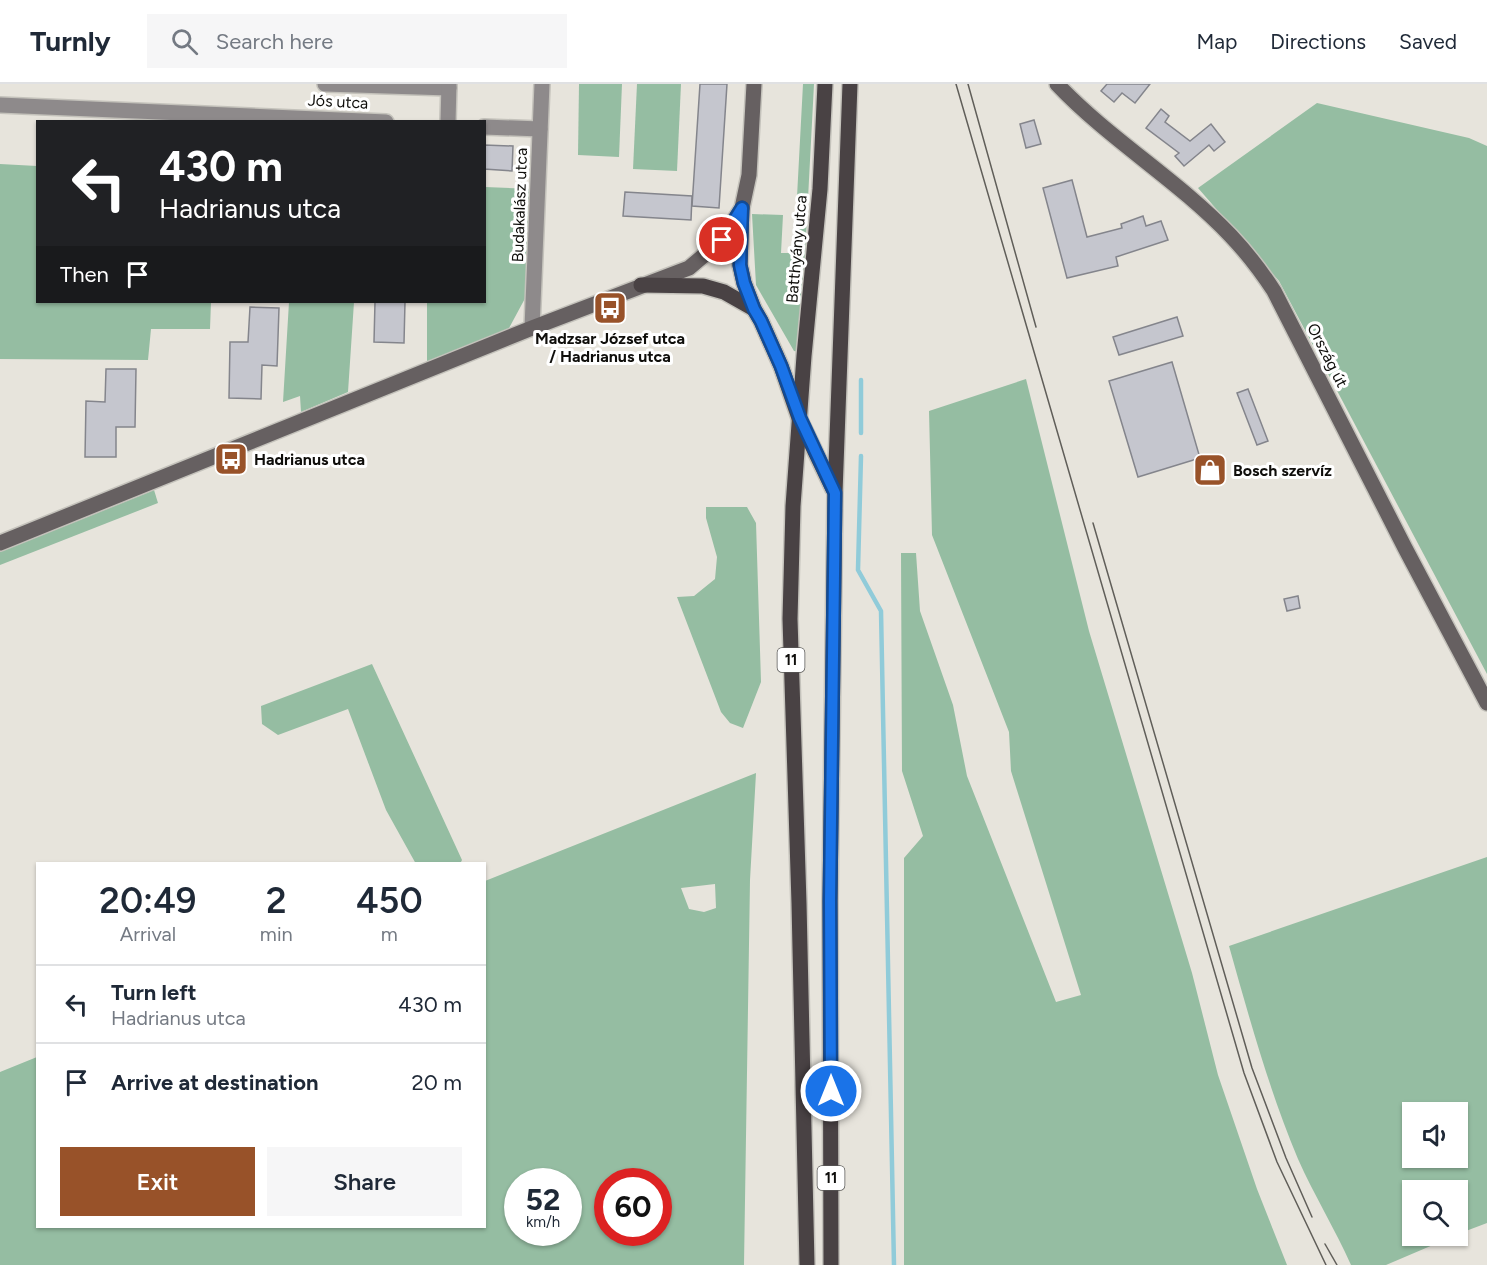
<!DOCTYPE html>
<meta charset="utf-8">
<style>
body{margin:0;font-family:Figtree,sans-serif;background:#f6f6f7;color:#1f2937;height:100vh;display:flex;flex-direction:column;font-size:22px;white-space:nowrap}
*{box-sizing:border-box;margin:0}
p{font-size:20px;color:#747a83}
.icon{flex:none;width:33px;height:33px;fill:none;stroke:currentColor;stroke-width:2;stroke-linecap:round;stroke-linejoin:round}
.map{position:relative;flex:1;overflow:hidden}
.details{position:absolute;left:36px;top:778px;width:450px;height:366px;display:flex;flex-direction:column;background:#fff;border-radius:0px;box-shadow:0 2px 4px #0004}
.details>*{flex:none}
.banner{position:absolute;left:36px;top:36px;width:450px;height:183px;border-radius:0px;box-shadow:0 2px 4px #0004;background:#202124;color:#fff;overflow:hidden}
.fabs{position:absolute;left:1402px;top:1018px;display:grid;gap:12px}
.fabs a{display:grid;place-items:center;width:66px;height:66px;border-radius:0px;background:#fff;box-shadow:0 2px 4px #0004;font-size:30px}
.speed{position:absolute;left:504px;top:1084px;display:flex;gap:12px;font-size:30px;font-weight:700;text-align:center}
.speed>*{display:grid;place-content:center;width:78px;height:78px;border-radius:50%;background:#fff;box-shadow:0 2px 4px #0004;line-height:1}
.speed small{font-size:15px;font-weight:400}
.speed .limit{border:9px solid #d22;background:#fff;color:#111}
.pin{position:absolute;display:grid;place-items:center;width:51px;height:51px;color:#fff;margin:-26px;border:3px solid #fff;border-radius:50%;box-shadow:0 2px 6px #0007}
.me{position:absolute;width:66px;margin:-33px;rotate:0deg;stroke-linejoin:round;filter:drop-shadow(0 0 4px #0008)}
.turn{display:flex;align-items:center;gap:21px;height:126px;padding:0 24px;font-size:27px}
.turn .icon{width:78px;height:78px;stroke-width:2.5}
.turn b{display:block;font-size:42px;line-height:51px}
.then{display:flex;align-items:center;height:57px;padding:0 24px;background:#0003;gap:12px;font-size:22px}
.eta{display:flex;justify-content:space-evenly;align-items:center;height:102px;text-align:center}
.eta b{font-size:36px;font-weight:600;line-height:42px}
.button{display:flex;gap:12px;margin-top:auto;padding:12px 24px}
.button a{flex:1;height:69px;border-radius:0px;background:#985229;color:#fff;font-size:24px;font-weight:600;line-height:69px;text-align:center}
.button a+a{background:#f6f6f7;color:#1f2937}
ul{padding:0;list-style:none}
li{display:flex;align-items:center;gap:18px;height:78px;padding:0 24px;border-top:2px solid #e0e1e3}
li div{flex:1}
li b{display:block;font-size:22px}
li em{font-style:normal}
header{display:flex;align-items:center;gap:36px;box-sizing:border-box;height:84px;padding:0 30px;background:#fff;border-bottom:2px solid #e0e1e3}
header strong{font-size:28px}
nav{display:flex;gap:33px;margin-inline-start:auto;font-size:21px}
.search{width:420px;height:54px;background:#f6f6f7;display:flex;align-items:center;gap:15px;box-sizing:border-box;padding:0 21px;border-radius:0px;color:#747a83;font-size:22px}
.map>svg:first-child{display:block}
.green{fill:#95bda2;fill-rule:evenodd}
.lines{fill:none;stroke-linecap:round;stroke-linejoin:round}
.stream{stroke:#90cbd9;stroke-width:4.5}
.building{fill:#c5c6ce;stroke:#84858c;stroke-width:1.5}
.street-casing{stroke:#c4c2bb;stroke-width:18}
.secondary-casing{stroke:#c4c2bb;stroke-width:18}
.primary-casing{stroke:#c4c2bb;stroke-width:18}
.street{stroke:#8e8a8b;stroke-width:15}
.secondary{stroke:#666061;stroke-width:15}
.primary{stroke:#494244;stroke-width:15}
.tram{stroke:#605e59;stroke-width:1.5}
.route-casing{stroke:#114b97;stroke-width:15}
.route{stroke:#1a73e8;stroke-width:10}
.labels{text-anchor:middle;stroke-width:6;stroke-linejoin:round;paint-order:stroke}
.shield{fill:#fff;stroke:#575654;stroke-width:1.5}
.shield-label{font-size:15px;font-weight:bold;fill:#0f0e0b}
.street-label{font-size:16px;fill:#0f0e0b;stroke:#fff}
.poi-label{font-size:16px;font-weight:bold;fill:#0f0e0b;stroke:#fff;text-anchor:start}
</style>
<header>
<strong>Turnly</strong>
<div class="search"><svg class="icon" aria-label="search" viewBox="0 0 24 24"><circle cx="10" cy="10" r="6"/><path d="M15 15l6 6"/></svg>Search here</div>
<nav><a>Map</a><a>Directions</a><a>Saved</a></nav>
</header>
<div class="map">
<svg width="1487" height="1181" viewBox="0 0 1487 1181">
<rect width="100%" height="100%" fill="#e7e4dc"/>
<g class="green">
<polygon points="579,0 622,0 619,73 578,71"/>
<polygon points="637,0 681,0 677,87 633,85"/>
<polygon points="803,0 814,0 800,268 794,267 756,201 752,130 783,131 781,169 794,169"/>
<polygon points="1317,19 1469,54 1487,62 1487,590 1279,197 1198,104"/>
<polygon points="0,80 37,82 38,218 211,218 210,245 151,245 148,276 0,275"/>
<polygon points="485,103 532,105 529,207 508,246 427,278 427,218 484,218"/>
<polygon points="289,218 354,218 348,308 301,328 300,312 283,318"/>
<polygon points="1026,295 1089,547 1192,889 1218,991 1257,1105 1287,1181 904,1181 904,774 923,752 902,687 901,469 916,469 920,527 953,621 967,692 1056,918 1081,911 1011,687 1009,648 932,451 929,327"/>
<polygon points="154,406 158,419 0,481 0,468"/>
<polygon points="706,423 747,423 756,439 761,598 743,644 730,639 721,628 677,513 694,512 715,495 717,473 706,434"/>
<polygon points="372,580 462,776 460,780 416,780 386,726 348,625 278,651 262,640 261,622"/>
<path d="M756 689 750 796 744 1181H0V988L37 973 38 1143H484L485 797ZM715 800 716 824 704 828 689 825 681 804ZM518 1098H568V1149H518ZM608 1098H658V1149H608Z"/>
<path d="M1487 773V1139L1458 1150V1107H1413V1152H1454L1386 1181H1351C1335 1145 1314 1111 1298 1075 1269 1006 1249 933 1229 862ZM1413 1029H1458V1074H1413Z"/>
</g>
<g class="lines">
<g class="stream">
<polyline points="861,296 861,349"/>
<polyline points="861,372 858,486 881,527 894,1181"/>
</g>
</g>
<g class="building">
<polygon points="700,0 727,0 719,124 692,122"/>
<polygon points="1107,0 1150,0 1135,19 1122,9 1114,18 1101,7"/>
<polygon points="1161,25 1169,32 1165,38 1190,57 1211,40 1225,58 1214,67 1209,61 1184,82 1175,72 1179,69 1146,44"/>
<polygon points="1034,36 1041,60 1026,64 1020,40"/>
<polygon points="484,61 513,62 512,87 484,85"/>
<polygon points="1072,96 1087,153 1122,144 1121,140 1143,132 1146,142 1161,137 1168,156 1116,173 1118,182 1067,194 1043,104"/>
<polygon points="625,108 692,112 691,136 623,132"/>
<polygon points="375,218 405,218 404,259 374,258"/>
<polygon points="250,223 279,224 277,282 262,281 261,315 229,314 230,258 248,258"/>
<polygon points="1177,233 1183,252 1119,271 1113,253"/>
<polygon points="1172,278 1200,374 1138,393 1109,297"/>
<polygon points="106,285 136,285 135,343 116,343 116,373 85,373 86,317 105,318"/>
<polygon points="1248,305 1268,357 1257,361 1237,309"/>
<polygon points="1298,512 1300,524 1287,527 1284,515"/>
</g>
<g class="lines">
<defs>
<g id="street">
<polyline points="325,0 449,4"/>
<polyline points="0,21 386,38"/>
<polyline points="448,38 449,0"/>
<polyline points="484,43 540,45"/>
<polyline points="532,244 542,0"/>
</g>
<g id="secondary">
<path d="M1057 0C1110 56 1178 96 1231 152 1247 169 1261 187 1274 207L1405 464 1487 619"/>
<polyline points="0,459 532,244 689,184 722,156 742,124 749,91 754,0"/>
</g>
<g id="primary">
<polyline points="742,124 740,181 744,199 754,225 761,237 781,282 799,334 833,405"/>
<polyline points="641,201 703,202 724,208 754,225"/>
<polyline points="807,1181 799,819 790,535 793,422 804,272 820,105 825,0"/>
<polyline points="831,1181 830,817 835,409 850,0"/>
</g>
</defs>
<use href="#street" class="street-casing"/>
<use href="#secondary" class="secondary-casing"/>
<use href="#primary" class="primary-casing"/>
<use href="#street" class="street"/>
<use href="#secondary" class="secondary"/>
<use href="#primary" class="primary"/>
<g class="tram">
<polyline points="956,0 1244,989 1277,1078 1326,1181"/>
<polyline points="968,0 1036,243"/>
<polyline points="1093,439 1252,984 1286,1074 1312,1133"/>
<polyline points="1325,1160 1337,1181"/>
</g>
</g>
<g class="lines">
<defs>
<polyline id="route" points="722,156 742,124 740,181 744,199 754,225 761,237 781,282 800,334 835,409 830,817 831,1007"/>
</defs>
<use href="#route" class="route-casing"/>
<use href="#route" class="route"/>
</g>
<defs>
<symbol id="bus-square" viewBox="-11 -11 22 22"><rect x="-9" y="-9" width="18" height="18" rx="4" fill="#985229" stroke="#fff"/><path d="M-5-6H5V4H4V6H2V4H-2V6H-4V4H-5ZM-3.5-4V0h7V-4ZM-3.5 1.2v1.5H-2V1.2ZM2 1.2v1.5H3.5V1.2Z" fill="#fff"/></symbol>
<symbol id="shop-square" viewBox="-11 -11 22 22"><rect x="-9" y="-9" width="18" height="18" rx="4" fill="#985229" stroke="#fff"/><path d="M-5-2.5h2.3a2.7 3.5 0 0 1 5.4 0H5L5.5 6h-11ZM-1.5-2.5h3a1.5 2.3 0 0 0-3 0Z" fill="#fff"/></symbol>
</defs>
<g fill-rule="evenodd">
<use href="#bus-square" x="591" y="205" width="38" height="38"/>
<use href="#bus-square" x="212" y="356" width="38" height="38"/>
<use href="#shop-square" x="1191" y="367" width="38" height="38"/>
</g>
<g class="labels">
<g class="shield">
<rect x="777.5" y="564" width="27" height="24" rx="4.5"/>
<rect x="817.5" y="1082" width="27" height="24" rx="4.5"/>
</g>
<g class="shield-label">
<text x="791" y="581">11</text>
<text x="831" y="1099">11</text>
</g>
<g class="street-label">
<text transform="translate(338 17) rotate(3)" y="6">Jós utca</text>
<text transform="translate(519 121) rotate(-88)" y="6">Budakalász utca</text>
<text transform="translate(796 165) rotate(-85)" y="6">Batthyány utca</text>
<text transform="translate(1328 271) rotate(63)" y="6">Ország út</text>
</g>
<g class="poi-label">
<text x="610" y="260" text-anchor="middle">Madzsar József utca<tspan x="610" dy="18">/ Hadrianus utca</tspan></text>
<text x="254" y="381">Hadrianus utca</text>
<text x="1233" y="392">Bosch szervíz</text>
</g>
</g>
</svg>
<div class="fabs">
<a><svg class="icon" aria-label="sound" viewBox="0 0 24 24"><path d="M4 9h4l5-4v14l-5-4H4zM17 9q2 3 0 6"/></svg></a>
<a><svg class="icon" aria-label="search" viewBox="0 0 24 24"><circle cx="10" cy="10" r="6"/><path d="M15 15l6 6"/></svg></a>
</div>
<div class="speed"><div>52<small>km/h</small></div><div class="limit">60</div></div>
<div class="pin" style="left:722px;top:156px;background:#d93025"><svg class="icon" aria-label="arrive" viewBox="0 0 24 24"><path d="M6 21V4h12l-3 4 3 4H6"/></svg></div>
<svg class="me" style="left:831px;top:1007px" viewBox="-20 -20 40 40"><circle r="17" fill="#1a73e8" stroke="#fff" stroke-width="3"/><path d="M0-11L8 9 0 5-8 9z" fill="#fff"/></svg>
<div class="banner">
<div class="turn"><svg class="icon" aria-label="left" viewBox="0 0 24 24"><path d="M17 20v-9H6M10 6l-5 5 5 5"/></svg><div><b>430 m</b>Hadrianus utca</div></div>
<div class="then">Then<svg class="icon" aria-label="arrive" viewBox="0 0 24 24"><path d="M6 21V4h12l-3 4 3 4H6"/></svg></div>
</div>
<section class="details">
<div class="eta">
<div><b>20:49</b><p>Arrival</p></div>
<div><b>2</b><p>min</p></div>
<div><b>450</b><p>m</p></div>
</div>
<ul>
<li><svg class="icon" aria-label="left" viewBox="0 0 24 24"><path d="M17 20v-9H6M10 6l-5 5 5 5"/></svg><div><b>Turn left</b><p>Hadrianus utca</p></div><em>430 m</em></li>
<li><svg class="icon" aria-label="arrive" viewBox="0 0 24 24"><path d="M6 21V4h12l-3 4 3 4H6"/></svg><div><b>Arrive at destination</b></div><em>20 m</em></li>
</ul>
<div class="button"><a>Exit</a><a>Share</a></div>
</section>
</div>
